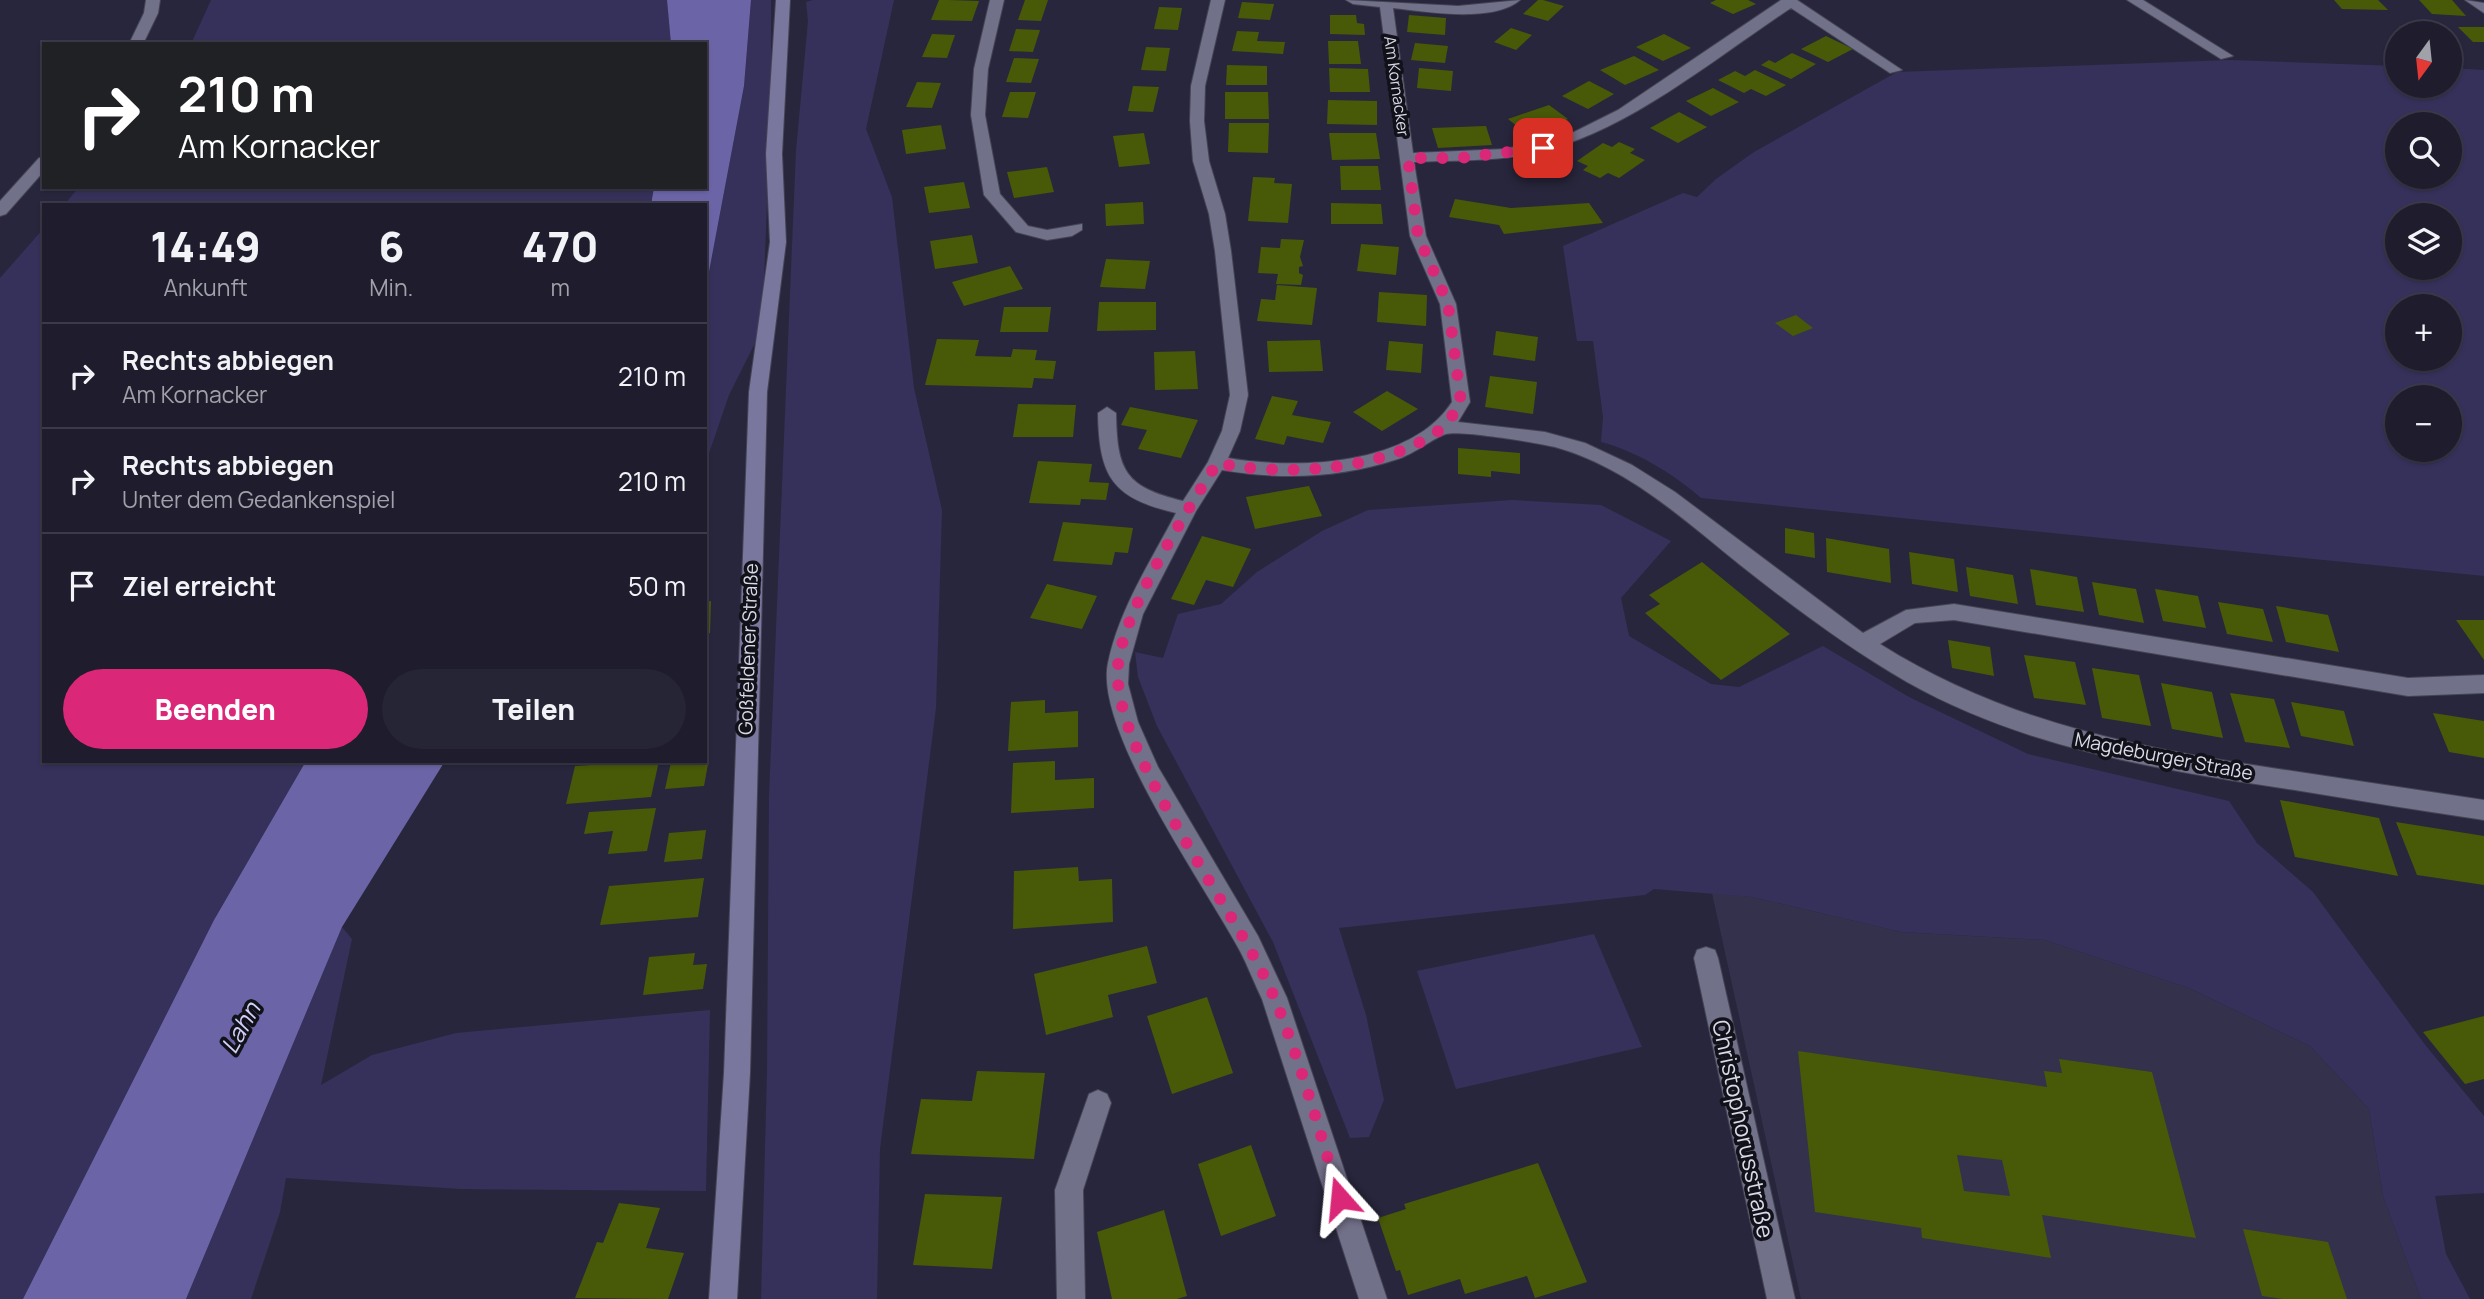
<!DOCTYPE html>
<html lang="de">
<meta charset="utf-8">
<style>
body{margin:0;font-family:Manrope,sans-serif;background:#262535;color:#f1f3f6;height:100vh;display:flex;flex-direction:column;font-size:26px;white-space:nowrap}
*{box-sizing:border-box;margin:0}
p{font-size:23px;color:#a1a1aa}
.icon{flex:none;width:38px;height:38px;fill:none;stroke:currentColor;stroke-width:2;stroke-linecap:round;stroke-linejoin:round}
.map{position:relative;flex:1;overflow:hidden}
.side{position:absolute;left:42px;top:203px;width:665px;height:560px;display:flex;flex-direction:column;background:#1e1c2d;border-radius:0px;box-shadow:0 2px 5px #0004,0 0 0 2px #3c3a49}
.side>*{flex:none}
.hud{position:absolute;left:42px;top:42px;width:665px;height:147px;border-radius:0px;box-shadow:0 2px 5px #0004,0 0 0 2px #3c3a49;background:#202124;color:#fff;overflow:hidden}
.needle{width:46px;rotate:195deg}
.buttons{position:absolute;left:2385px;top:21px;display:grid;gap:14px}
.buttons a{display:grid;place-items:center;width:77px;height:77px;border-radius:50%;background:#1e1c2d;box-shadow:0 2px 5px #0004,0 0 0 2px #3c3a49;font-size:35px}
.pin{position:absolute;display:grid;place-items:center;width:60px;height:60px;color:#fff;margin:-30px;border-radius:14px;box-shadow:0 4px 10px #0006}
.me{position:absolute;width:77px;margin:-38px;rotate:342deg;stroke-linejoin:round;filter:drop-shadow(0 0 5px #0008)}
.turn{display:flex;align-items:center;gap:24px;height:147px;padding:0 21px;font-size:32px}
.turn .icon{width:91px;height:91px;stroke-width:2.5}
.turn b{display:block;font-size:49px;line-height:60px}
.eta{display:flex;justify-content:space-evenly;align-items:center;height:119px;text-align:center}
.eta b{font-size:42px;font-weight:800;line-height:49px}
.cta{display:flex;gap:14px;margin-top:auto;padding:14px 21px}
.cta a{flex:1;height:80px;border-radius:42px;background:#db2777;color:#fff;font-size:28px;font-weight:800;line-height:80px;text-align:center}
.cta a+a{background:#262535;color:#f1f3f6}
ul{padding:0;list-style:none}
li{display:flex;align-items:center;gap:21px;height:105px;padding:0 21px;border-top:2px solid #3c3a49}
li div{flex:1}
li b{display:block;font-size:26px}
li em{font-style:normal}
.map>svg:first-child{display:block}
.built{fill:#33314c}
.green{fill:#35315a;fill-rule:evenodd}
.water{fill:#6b65a7}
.building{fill:#485908;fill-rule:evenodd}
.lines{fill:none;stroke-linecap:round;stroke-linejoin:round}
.minor-casing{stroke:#454455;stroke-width:2}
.secondary-casing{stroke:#454455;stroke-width:2}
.minor{fill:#72718a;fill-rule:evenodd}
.secondary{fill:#79779d;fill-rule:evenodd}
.route{stroke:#db2777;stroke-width:12;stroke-dasharray:0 21.6}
.labels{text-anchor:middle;stroke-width:7;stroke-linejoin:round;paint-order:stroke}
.far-street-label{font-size:16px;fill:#d9d9e7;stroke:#11111a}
.street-label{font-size:19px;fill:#d9d9e7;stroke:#11111a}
.near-street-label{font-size:23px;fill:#d9d9e7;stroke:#11111a}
.near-water-label{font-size:24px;font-style:italic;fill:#d1d0f6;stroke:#11111a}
</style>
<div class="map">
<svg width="2484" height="1299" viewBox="0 0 2484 1299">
<rect width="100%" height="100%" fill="#28263c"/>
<polygon class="built" points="1712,893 1752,897 1901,932 2045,940 2189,988 2310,1046 2369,1109 2383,1196 2421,1299 1801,1299"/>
<g class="green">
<polygon points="211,0 667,0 671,44 191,44"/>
<polygon points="751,0 771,0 771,100 763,306 757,339 729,395 705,465 705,293 744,86"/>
<polygon points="813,0 894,0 866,129 892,197 914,388 942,510 936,708 880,1149 877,1299 761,1299 767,1072 769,796 796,150 808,21 806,2"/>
<path d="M2230 60 2397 66 2398 86H2450V68L2484 70V576L1701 498C1674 474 1636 451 1601 442L1603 417 1593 341H1577L1563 246 1683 193 1697 197 1716 179 1754 152 1897 72ZM2398 124H2450V177H2398ZM2398 215H2450V268H2398ZM2398 306H2450V359H2398ZM2398 397H2450V450H2398Z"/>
<polygon points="79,187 654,187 651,205 64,205"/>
<polygon points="44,228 44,761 306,761 214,920 23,1299 0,1299 0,278"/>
<polygon points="1512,500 1601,505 1671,541 1621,598 1629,636 1711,684 1739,687 1823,646 1909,697 2028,754 2229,801 2257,843 2313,892 2426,1046 2484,1116 2484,1193 2435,1196 2446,1254 2470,1299 2421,1299 2383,1196 2369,1109 2310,1046 2189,988 2045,940 1901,932 1752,897 1654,889 1645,895 1339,928 1366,1015 1384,1100 1369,1137 1350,1138 1273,942 1157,726 1138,677 1135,652 1163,658 1178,614 1221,604 1257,572 1322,531 1368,510"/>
<polygon points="342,927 352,939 321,1085 372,1055 456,1033 710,1010 706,1191 461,1189 286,1178 280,1212 251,1299 186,1299"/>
<polygon points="1594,934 1642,1047 1456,1089 1417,971"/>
</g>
<g class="water">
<polygon points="667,0 751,0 744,86 705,293 705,205 651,205 654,187 705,187 705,44 671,44"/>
<polygon points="306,761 445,761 342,927 186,1299 23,1299 214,920"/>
</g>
<g class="building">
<polygon points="939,0 949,0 979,1 972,21 931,20"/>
<polygon points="1025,0 1048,0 1041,21 1018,20"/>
<polygon points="1538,0 1543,0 1564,6 1548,21 1523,14"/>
<polygon points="1716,0 1748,0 1756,4 1733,14 1710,3"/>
<polygon points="2334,0 2378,0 2388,10 2342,9"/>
<polygon points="2419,0 2452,0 2466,16 2432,14"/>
<polygon points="1242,2 1274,4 1270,20 1238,18"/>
<polygon points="1159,7 1182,8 1178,30 1154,29"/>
<polygon points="1330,15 1356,15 1357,23 1364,24 1365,35 1330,34"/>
<polygon points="1409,15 1446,18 1445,35 1407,32"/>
<polygon points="2410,24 2432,25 2449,33 2406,33 2399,26 2412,26"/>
<polygon points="2458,27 2484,27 2484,42 2473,42"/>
<polygon points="1511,28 1532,35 1516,50 1494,42"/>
<polygon points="1016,29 1040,30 1033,52 1009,51"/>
<polygon points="1237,31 1259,32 1257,41 1285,42 1283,54 1232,51"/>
<polygon points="932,34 955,35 947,58 922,57"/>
<polygon points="1664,34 1691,48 1663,61 1636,47"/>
<polygon points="1826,36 1853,49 1828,62 1801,49"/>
<polygon points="1328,41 1358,41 1361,64 1329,64"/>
<polygon points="1415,43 1448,46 1445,63 1411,60"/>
<polygon points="1146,47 1170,48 1166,71 1141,70"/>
<polygon points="1792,53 1816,64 1791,79 1761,65 1769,60 1775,63"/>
<polygon points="1634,56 1659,70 1625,85 1600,70"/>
<polygon points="1014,58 1039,59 1031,83 1006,82"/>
<polygon points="1227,65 1267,66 1267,85 1226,85"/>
<polygon points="1329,68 1368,69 1370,92 1330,92"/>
<polygon points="1419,68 1453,71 1451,91 1417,88"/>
<polygon points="1755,70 1786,85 1766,96 1751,89 1744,93 1718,80 1735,71 1745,76"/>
<polygon points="1589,81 1614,94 1588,109 1562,96"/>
<polygon points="917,82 941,83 932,108 906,107"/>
<polygon points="1133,86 1159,87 1153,112 1128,111"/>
<polygon points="1713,88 1739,102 1711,116 1686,101"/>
<polygon points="1010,92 1036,92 1028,118 1002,117"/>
<polygon points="1225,92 1268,92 1269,119 1225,119"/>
<polygon points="1328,100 1377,101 1377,125 1327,124"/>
<polygon points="1549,105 1568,119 1527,134 1508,119"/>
<polygon points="1679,112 1707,127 1678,143 1650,128"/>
<polygon points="1229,123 1269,123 1268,153 1228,152"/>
<polygon points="941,125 946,149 906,154 902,130"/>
<polygon points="1486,126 1492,145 1438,148 1432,128"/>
<polygon points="1144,133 1150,164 1119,167 1113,136"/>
<polygon points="1329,133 1376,133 1380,159 1332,160"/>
<polygon points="1619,142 1635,149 1630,153 1645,160 1619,178 1608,173 1600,178 1583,170 1588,166 1577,161 1603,143 1612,147"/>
<polygon points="1340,166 1378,166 1381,190 1341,190"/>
<polygon points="1047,167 1054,192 1014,198 1007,172"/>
<polygon points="1253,177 1275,178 1274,183 1292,184 1288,223 1248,221"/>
<polygon points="964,182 970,208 929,213 924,187"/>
<polygon points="1455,199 1511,208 1589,203 1603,223 1504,234 1499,225 1449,217"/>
<polygon points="1143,202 1144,224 1106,226 1105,204"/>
<polygon points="1331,203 1381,204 1383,224 1331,224"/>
<polygon points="972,235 978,263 935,269 930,241"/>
<polygon points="1281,239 1304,240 1300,257 1303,266 1299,267 1299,273 1303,275 1301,285 1276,284 1278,274 1258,273 1261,247 1280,248"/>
<polygon points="1361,244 1399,247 1396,275 1357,271"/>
<polygon points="1106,259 1150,261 1145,289 1100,287"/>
<polygon points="1010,266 1023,289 964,306 952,282"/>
<polygon points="1277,285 1317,288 1312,325 1257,321 1261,299 1275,300"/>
<polygon points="1379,292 1427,295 1426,326 1377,322"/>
<polygon points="1099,302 1156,302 1156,330 1097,331"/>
<polygon points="1004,307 1051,307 1048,332 1000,332"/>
<polygon points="1796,315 1813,328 1793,336 1775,323"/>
<polygon points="1496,331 1538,337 1535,361 1493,355"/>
<polygon points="937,339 979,340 975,356 1011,357 1013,349 1037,350 1035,360 1056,361 1053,379 1034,378 1032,388 925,385"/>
<polygon points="1320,340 1323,371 1269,372 1267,341"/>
<polygon points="1389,341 1423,344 1421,373 1386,370"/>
<polygon points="1195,351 1198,389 1155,390 1154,352"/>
<polygon points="1490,376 1537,382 1533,414 1485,407"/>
<polygon points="1387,391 1418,409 1382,431 1353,412"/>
<polygon points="1272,396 1298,401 1292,415 1331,422 1323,443 1287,436 1284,445 1255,439"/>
<polygon points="1018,404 1076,405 1073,437 1013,437"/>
<polygon points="1130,407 1198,420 1181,458 1138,449 1147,430 1121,425"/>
<polygon points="1458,448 1520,453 1520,474 1491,471 1491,477 1458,474"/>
<polygon points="1038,461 1092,464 1089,482 1109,483 1106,500 1081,499 1080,505 1029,503"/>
<polygon points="1309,486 1322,516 1255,529 1246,497"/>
<polygon points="1063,522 1133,528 1128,553 1115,552 1112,565 1053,561"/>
<polygon points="1785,528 1814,533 1815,558 1785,553"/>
<polygon points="1202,536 1251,549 1233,587 1206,580 1194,605 1171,599"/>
<polygon points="1826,538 1889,549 1891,583 1827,572"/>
<polygon points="1909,552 1954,559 1958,592 1912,584"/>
<polygon points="1702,562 1790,634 1721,680 1645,613 1660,604 1649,595"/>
<polygon points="1966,567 2013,575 2018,604 1970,596"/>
<polygon points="2030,569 2077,577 2084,612 2036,605"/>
<polygon points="2092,582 2136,589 2144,623 2099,615"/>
<polygon points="1047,584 1097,596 1082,629 1030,618"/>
<polygon points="2155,589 2198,596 2206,628 2163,621"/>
<polygon points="711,601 710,633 705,634 705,602"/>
<polygon points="2218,602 2263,609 2273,642 2227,634"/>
<polygon points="2276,606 2328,615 2339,652 2286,642"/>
<polygon points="2456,620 2484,620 2484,660"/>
<polygon points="1948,640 1990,647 1994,676 1952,668"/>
<polygon points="2024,655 2075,662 2086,705 2034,698"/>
<polygon points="2092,668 2139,675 2151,726 2102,718"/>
<polygon points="2161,683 2212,692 2223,738 2172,729"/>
<polygon points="2230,693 2274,699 2290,748 2245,742"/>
<polygon points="1045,700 1045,713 1078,711 1078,747 1008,751 1011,702"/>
<polygon points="2291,702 2344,711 2354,746 2301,736"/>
<polygon points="2433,713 2484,721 2484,758 2449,752"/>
<polygon points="705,759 709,759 704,786 665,789 671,762"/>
<polygon points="659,761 651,797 566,804 575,766"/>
<polygon points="1055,761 1055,780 1094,778 1094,808 1011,813 1013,763"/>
<polygon points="2280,800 2379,818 2398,876 2295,857"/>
<polygon points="656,808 647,851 608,854 613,831 584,834 589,812"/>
<polygon points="2396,822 2484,836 2484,885 2417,875"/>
<polygon points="706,830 702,859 664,862 669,833"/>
<polygon points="1078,867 1079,881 1112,879 1113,922 1013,929 1014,871"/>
<polygon points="704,878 698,917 600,925 609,886"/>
<polygon points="1147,946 1157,983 1108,995 1113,1017 1046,1035 1034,974"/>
<polygon points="695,953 693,965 707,964 703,989 643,995 649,957"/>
<polygon points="1207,997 1233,1073 1172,1094 1147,1016"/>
<polygon points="2484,1016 2484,1079 2465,1084 2423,1032"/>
<path d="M1798 1051 2047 1087 2044 1071 2062 1073 2059 1059 2152 1072 2196 1238 2042 1215 2051 1258 1922 1238 1921 1228 1815 1212ZM1957 1155 2002 1160 2010 1196 1964 1191Z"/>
<polygon points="977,1071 1045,1073 1034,1159 911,1154 921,1099 972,1101"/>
<polygon points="1251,1145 1276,1216 1221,1236 1198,1164"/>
<polygon points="1538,1163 1587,1282 1535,1298 1527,1276 1465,1294 1460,1279 1408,1295 1400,1270 1396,1271 1378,1218 1406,1209 1404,1204"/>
<polygon points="925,1194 1002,1197 992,1269 913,1265"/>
<polygon points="619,1203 660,1208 646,1248 684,1253 668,1299 575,1298 597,1242 603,1243"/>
<polygon points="1164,1210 1187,1296 1177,1299 1112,1299 1097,1232"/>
<polygon points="2243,1229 2328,1242 2347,1299 2283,1299 2262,1296"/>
</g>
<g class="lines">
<defs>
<g id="minor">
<polygon points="146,0 160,0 158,13 143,44 129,44 144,13"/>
<polygon points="990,0 1004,0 988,69 985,115 1000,194 1028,226 1047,230 1082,224 1082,230 1072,236 1047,240 1016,232 984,195 971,115 974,69"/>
<path d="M1211 0H1225L1205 86 1204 121 1209 161 1225 214 1231 251 1248 395 1240 431 1228 458C1296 470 1411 466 1452 402L1440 304 1410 236 1380 7 1353 4 1346 0 1458 6 1520 0C1494 23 1426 12 1393 8L1413 153 1505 149 1570 134 1618 110 1781 0H1797L1902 70 1890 73 1791 8C1718 56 1632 128 1547 150 1504 162 1459 160 1414 162L1426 236 1456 304 1470 402 1458 422 1545 432 1585 443 1632 465 1675 492 1863 633 1906 610 1954 604 2408 678 2484 675V693L2408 696 1954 620 1915 623 1880 644C2010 726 2149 750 2299 772 2361 781 2422 791 2484 800V820C2423 811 2362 801 2301 791 2167 771 2027 750 1907 682 1848 648 1792 606 1739 564 1682 518 1627 467 1555 447 1538 443 1461 430 1446 434 1435 437 1414 454 1398 459 1341 478 1280 480 1222 470L1196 511 1143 614 1129 664 1128 684 1138 722 1158 767 1258 936 1287 998 1387 1299H1359L1262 999C1254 983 1248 966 1240 951 1206 887 1094 731 1108 663 1119 609 1151 561 1176 513 1113 498 1099 478 1098 413L1107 407 1116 413C1117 471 1125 487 1183 501L1208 462 1222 431 1230 395 1215 251 1209 214 1193 161 1190 121 1191 86Z"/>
<polygon points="2127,0 2143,0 2233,56 2221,59"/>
<polygon points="2465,0 2484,3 2484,13"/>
<polygon points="44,157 44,171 6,214 0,216 0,201 39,158"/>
<polygon points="1706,947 1715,950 1718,958 1795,1299 1767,1299 1694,958 1697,950"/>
<polygon points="1098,1090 1107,1094 1111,1103 1083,1190 1085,1299 1057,1299 1055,1190 1089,1094"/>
</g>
<polygon id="secondary" points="776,0 790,0 782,154 786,242 767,392 750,1073 737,1299 709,1299 724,1073 749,392 770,242 766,154"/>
</defs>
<use href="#minor" class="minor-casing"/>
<use href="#secondary" class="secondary-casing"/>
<use href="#minor" class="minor"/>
<use href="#secondary" class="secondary"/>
</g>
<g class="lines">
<path class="route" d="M1340 1198C1319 1131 1301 1062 1274 997 1238 911 1110 751 1118 666 1122 612 1187 511 1217 463 1280 477 1389 471 1442 428 1450 422 1455 410 1461 402L1448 304 1418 236 1408 158H1459L1543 148"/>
</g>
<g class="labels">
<g class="far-street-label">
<text transform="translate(1397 86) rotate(82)" y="6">Am Kornacker</text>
</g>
<g class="street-label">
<text transform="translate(748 649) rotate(-88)" y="7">Goßfeldener Straße</text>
<text transform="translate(2164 756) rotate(11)" y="7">Magdeburger Straße</text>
</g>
<g class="near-street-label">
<text transform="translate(1743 1129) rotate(78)" y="8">Christophorusstraße</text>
</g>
<g class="near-water-label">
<text transform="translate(241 1028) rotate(-61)" y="8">Lahn</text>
</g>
</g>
</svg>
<div class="buttons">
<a><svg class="needle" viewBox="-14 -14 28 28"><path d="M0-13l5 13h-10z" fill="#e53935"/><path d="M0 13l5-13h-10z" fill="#a1a1aa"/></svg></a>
<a><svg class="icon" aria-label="search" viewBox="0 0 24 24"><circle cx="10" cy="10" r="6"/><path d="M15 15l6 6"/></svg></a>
<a><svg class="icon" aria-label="layers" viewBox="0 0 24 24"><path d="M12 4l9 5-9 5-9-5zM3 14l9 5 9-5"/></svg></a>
<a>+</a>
<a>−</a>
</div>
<div class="pin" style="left:1543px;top:148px;background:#d93025"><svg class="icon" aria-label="arrive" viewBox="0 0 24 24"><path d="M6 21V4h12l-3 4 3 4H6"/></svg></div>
<svg class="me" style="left:1340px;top:1198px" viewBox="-20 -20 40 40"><path d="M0-17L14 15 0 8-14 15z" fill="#db2777" stroke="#fff" stroke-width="4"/></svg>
<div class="hud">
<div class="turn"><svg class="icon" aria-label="right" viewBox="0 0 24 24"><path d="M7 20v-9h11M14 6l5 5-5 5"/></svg><div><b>210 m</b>Am Kornacker</div></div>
</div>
<section class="side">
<div class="eta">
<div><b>14:49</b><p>Ankunft</p></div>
<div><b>6</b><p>Min.</p></div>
<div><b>470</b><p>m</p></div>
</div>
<ul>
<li><svg class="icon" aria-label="right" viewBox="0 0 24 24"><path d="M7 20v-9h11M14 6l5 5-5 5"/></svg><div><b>Rechts abbiegen</b><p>Am Kornacker</p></div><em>210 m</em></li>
<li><svg class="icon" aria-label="right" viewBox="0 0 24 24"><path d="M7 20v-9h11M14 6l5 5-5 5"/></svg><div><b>Rechts abbiegen</b><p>Unter dem Gedankenspiel</p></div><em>210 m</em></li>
<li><svg class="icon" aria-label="arrive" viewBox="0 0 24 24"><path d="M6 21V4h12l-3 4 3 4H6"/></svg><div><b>Ziel erreicht</b></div><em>50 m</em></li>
</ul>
<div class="cta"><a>Beenden</a><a>Teilen</a></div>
</section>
</div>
